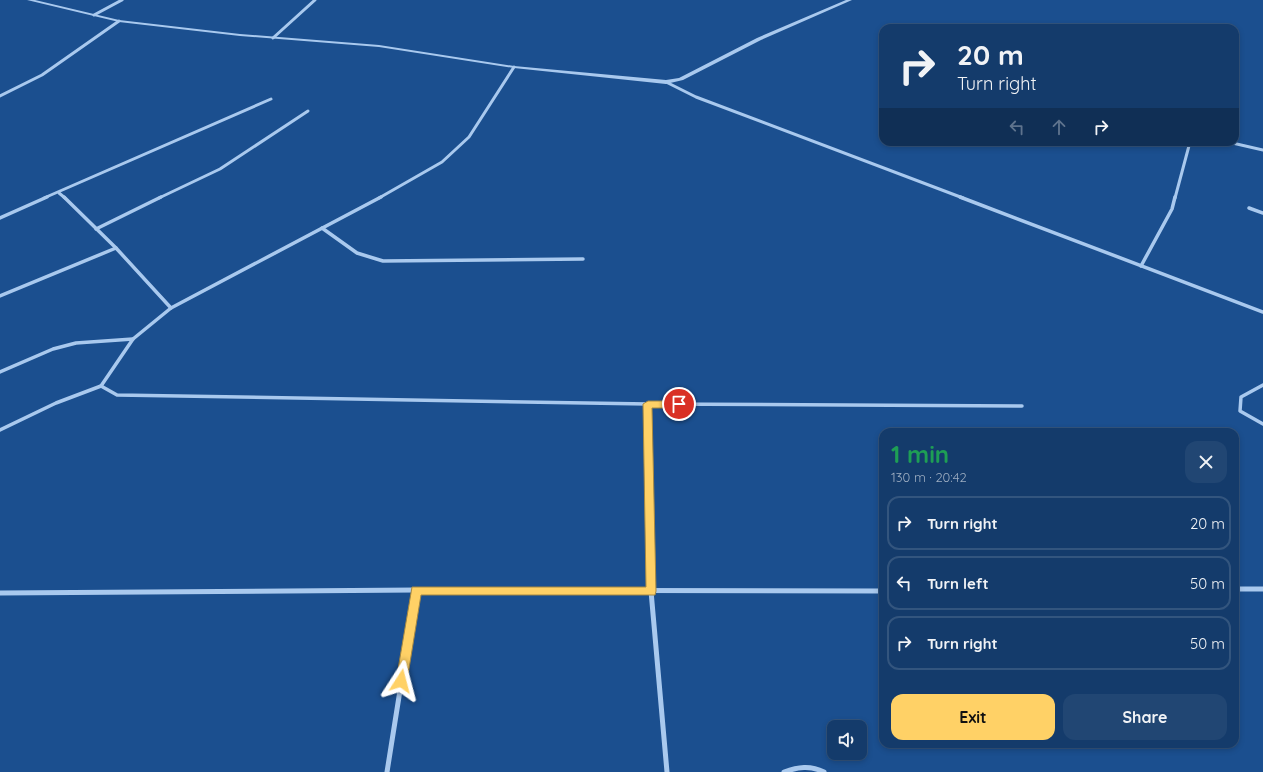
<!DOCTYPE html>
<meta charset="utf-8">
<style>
body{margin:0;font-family:Quicksand,sans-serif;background:#214673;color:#f1f3f6;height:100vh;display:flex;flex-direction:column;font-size:15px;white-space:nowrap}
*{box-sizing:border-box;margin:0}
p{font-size:13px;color:#9dadc1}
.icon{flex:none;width:22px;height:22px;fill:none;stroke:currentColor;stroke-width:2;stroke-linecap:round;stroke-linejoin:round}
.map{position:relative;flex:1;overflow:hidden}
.side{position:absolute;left:879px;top:428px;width:360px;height:320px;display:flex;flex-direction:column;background:#143b6b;border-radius:12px;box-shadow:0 2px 6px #0003,0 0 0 1px #33557e}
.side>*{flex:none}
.banner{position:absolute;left:879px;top:24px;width:360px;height:122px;border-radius:12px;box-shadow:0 2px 6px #0003,0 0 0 1px #33557e;background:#143b6b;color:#f1f3f6;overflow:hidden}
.controls{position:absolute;left:827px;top:720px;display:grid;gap:8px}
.controls a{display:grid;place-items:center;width:40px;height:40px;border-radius:8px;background:#143b6b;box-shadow:0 2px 6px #0003,0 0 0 1px #33557e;font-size:20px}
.pin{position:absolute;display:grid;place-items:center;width:34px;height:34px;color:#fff;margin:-17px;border:2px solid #fff;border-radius:50%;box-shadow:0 1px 4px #0007}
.me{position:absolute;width:44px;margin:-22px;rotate:9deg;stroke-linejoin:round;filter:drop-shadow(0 0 3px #0008)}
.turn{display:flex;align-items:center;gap:14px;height:84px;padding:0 12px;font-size:18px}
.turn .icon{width:52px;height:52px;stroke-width:2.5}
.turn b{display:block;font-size:28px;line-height:34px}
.lanes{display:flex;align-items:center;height:38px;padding:0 12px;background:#0003;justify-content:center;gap:20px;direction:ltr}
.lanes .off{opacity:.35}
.round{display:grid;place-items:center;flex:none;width:42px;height:42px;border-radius:12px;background:#214673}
.head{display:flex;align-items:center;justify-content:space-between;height:68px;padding:0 12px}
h1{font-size:24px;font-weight:700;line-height:30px;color:#1e9e55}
.primary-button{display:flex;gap:8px;margin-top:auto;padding:8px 12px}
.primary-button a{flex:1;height:46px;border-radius:12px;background:#ffd166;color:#111;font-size:16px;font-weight:700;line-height:46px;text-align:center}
.primary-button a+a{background:#214673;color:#f1f3f6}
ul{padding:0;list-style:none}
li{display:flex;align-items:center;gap:12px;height:54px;margin:0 8px 6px;padding:0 4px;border:2px solid #33557e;border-radius:12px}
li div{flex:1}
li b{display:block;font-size:15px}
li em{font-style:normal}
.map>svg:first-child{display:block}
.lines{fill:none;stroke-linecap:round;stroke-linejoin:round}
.minor-far2{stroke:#a9c9ee;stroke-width:3}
.minor-far1{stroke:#a9c9ee;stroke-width:3.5}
.minor{stroke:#a9c9ee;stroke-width:5}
.tertiary{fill:#a9c9ee;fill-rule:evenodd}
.route{fill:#ffd166;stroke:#a68842}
</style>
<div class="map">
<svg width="1263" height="772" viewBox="0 0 1263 772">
<rect width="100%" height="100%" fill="#1b4f8f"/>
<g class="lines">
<g class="minor-far2">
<polyline points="94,15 122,0"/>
<polyline points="273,38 315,0"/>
<polyline points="666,82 696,97 963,198"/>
<polyline points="0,96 42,75 119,21"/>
<polyline points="1228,142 1263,150"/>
<polyline points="59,193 65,198"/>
<polyline points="44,198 271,99"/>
<polyline points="159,198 220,169 308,111"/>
<polyline points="379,198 442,162 469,137 514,67"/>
<polyline points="1175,198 1190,142"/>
</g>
<g class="minor-far1">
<polyline points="64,197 116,248 171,308"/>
<polyline points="381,197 171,308 133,339 101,386 117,395 648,404 1022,406"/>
<polyline points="960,197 1263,312"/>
<polyline points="1249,208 1263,213"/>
<polyline points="0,218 47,197"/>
<polyline points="322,228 357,253 383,261 583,259"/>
<polyline points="96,229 161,197"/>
<polyline points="1141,266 1172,209 1175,197"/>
<polyline points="0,296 116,248"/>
<polyline points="0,372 53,349 76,343 133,339"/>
<polyline points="1263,385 1241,397 1240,411 1263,424"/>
<polyline points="648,404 649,451"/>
<polyline points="0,430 56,403 101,386"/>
</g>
<g class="minor">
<polyline points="649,450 651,591 667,772"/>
<polyline points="1235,589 1263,589"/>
<polyline points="0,593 416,590 883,591"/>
<polyline points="387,772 416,590"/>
<path d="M784 772C798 767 810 765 824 772"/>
</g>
<polygon class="tertiary" points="27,0 35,0 119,20 240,34 379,45 514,66 666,80 679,78 757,38 846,0 852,0 761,40 683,80 666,84 514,68 379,47 240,36 119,22"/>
</g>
<polygon class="route" points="648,401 679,401 684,404 679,408 652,408 656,591 655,595 421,595 407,681 405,685 401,686 397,685 396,681 412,587 646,587 643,404"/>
</svg>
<div class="controls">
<a><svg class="icon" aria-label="sound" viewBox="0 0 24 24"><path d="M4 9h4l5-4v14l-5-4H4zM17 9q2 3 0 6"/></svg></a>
</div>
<div class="pin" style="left:679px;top:404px;background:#d93025"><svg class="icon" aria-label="arrive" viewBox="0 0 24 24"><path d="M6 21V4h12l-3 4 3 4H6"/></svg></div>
<svg class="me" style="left:401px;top:681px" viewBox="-20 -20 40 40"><path d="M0-17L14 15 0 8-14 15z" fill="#ffd166" stroke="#fff" stroke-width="4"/></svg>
<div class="banner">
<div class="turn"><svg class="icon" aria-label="right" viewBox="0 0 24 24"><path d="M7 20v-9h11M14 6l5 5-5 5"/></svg><div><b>20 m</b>Turn right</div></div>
<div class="lanes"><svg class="icon off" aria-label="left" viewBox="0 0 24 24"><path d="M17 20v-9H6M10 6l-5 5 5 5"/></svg><svg class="icon off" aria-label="ahead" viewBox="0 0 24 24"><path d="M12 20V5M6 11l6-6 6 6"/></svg><svg class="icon" aria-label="right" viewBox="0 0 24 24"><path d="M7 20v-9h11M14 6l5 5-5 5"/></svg></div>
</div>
<section class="side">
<div class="head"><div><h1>1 min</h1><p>130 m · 20:42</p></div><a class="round"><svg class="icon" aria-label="close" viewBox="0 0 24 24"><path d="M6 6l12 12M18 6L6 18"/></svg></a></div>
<ul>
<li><svg class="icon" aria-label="right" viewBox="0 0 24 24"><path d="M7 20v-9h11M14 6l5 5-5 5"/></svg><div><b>Turn right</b></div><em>20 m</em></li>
<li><svg class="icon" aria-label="left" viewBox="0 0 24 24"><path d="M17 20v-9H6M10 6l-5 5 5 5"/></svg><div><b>Turn left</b></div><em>50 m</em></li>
<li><svg class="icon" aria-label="right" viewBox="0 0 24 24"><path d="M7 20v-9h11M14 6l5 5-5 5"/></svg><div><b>Turn right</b></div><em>50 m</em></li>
</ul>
<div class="primary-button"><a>Exit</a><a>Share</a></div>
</section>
</div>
